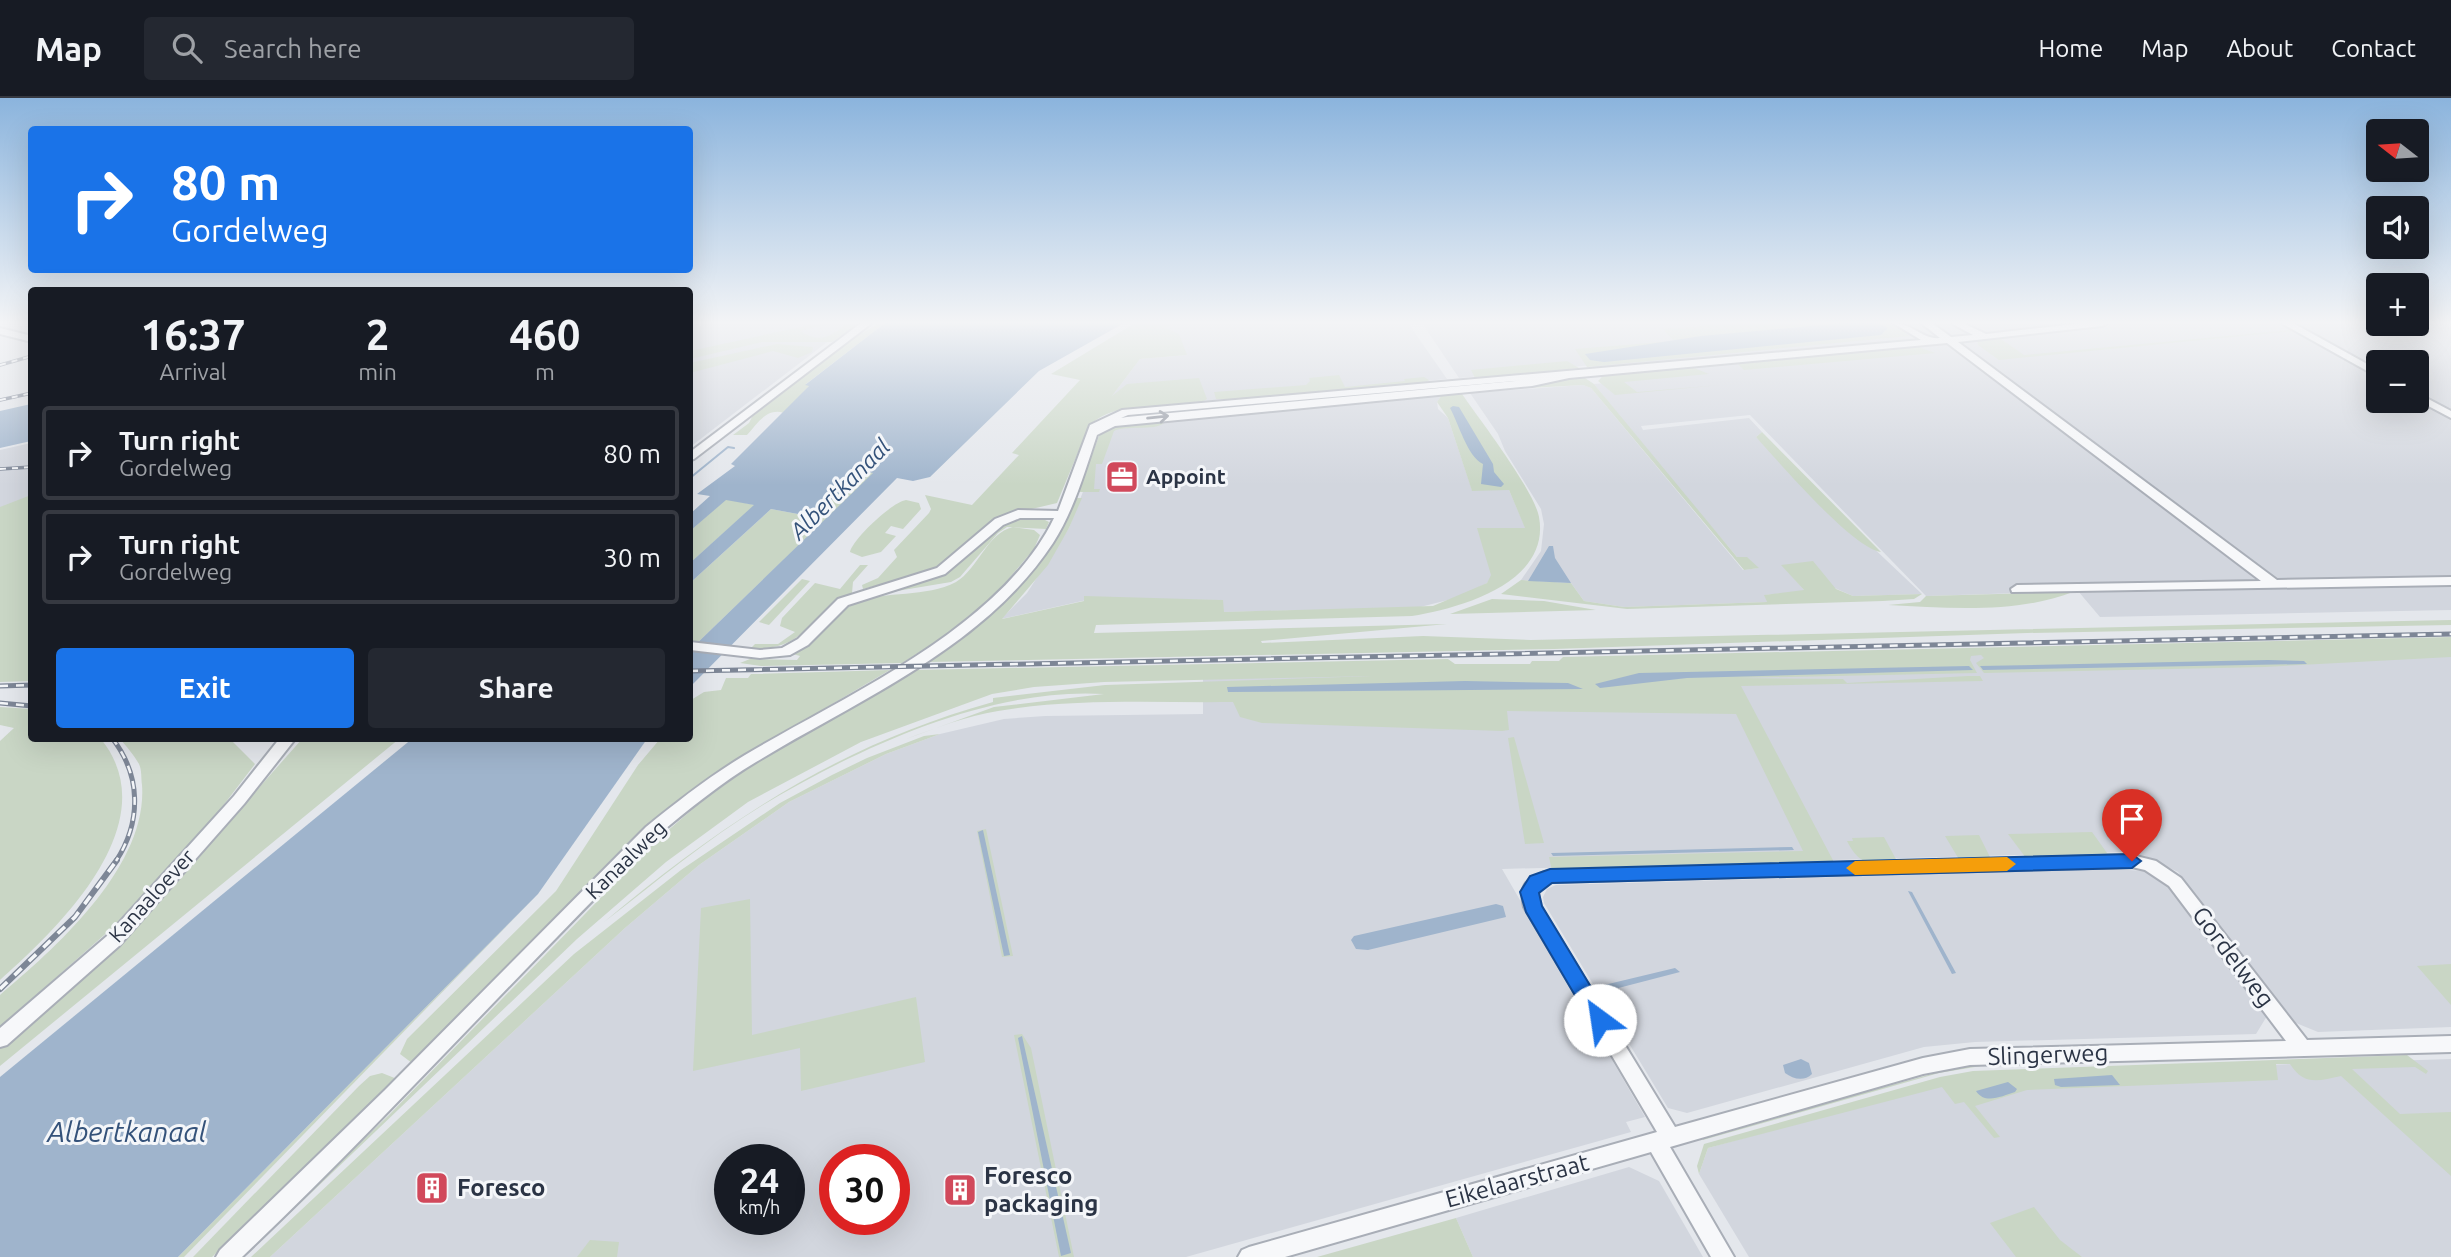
<!DOCTYPE html>
<meta charset="utf-8">
<style>
body{margin:0;font-family:Ubuntu,sans-serif;background:#242831;color:#f1f3f6;height:100vh;display:flex;flex-direction:column;font-size:26px;white-space:nowrap}
*{box-sizing:border-box;margin:0}
p{font-size:23px;color:#9ea1a6}
.icon{flex:none;width:38px;height:38px;fill:none;stroke:currentColor;stroke-width:2;stroke-linecap:round;stroke-linejoin:round}
.map{position:relative;flex:1;overflow:hidden}
.details{position:absolute;left:28px;top:189px;width:665px;height:455px;display:flex;flex-direction:column;background:#171b24;border-radius:7px;box-shadow:0 7px 28px #0002}
.details>*{flex:none}
.banner{position:absolute;left:28px;top:28px;width:665px;height:147px;border-radius:7px;box-shadow:0 7px 28px #0002;background:#1a73e8;color:#fff;overflow:hidden}
.needle{width:46px;rotate:287deg}
.fabs{position:absolute;left:2366px;top:21px;display:grid;gap:14px}
.fabs a{display:grid;place-items:center;width:63px;height:63px;border-radius:7px;background:#171b24;box-shadow:0 7px 28px #0002;font-size:35px}
.speed{position:absolute;left:714px;top:1046px;display:flex;gap:14px;font-size:35px;font-weight:700;text-align:center}
.speed>*{display:grid;place-content:center;width:91px;height:91px;border-radius:50%;background:#171b24;box-shadow:0 7px 28px #0002;line-height:1}
.speed small{font-size:18px;font-weight:400}
.speed .limit{border:10px solid #d22;background:#fff;color:#111}
.pin{position:absolute;display:grid;place-items:center;width:60px;height:60px;color:#fff;margin:-72px -30px;border-radius:50% 50% 50% 0;rotate:-45deg;box-shadow:0 0 7px #0007}
.pin .icon{rotate:45deg}
.me{position:absolute;width:77px;margin:-38px;rotate:329deg;stroke-linejoin:round;filter:drop-shadow(0 0 5px #0008)}
.turn{display:flex;align-items:center;gap:24px;height:147px;padding:0 28px;font-size:32px}
.turn .icon{width:91px;height:91px;stroke-width:2.5}
.turn b{display:block;font-size:49px;line-height:60px}
.eta{display:flex;justify-content:space-evenly;align-items:center;height:119px;text-align:center}
.eta b{font-size:42px;font-weight:600;line-height:49px}
.primary-button{display:flex;gap:14px;margin-top:auto;padding:14px 28px}
.primary-button a{flex:1;height:80px;border-radius:7px;background:#1a73e8;color:#fff;font-size:28px;font-weight:600;line-height:80px;text-align:center}
.primary-button a+a{background:#242831;color:#f1f3f6}
ul{padding:0;list-style:none}
li{display:flex;align-items:center;gap:21px;height:94px;margin:0 14px 10px;padding:0 14px;border:4px solid #363941;border-radius:7px}
li div{flex:1}
li b{display:block;font-size:26px}
li em{font-style:normal}
header{display:flex;align-items:center;gap:42px;box-sizing:border-box;height:98px;padding:0 35px;background:#171b24;border-bottom:2px solid #363941}
header strong{font-size:33px}
nav{display:flex;gap:38px;margin-inline-start:auto;font-size:24px}
.search{width:490px;height:63px;background:#242831;display:flex;align-items:center;gap:18px;box-sizing:border-box;padding:0 24px;border-radius:7px;color:#9ea1a6;font-size:26px}
.map>svg:first-child{display:block}
.built{fill:#d2d6de;fill-rule:evenodd}
.green{fill:#c9d6c5}
.water{fill:#9fb4cc}
.lines{fill:none;stroke-linecap:round;stroke-linejoin:round}
.stream{stroke:#9fb4cc;stroke-width:2}
.minor-casing{stroke:#a9aeb7;stroke-width:4}
.minor{fill:#f7f8fa;fill-rule:evenodd}
.rail-far2-casing{stroke:#7d8696;stroke-width:3.5}
.rail-far1-casing{stroke:#7d8696;stroke-width:5}
.rail-casing{stroke:#7d8696;stroke-width:6}
.rail-far2{stroke:#f4f6f9;stroke-width:2;stroke-dasharray:6;stroke-linecap:butt}
.rail-far1{stroke:#f4f6f9;stroke-width:2.5;stroke-dasharray:8;stroke-linecap:butt}
.rail{stroke:#f4f6f9;stroke-width:3.5;stroke-dasharray:10;stroke-linecap:butt}
.oneway{stroke:#9196a0}
.route{fill:#1a73e8;stroke:#114b97;stroke-width:2}
.slow{fill:#f59e0b}
.labels{text-anchor:middle;stroke-width:6;stroke-linejoin:round;paint-order:stroke}
.poi-label{font-size:21px;font-weight:bold;fill:#2b3445;stroke:#f4f6f9;text-anchor:start}
.street-label{font-size:21px;fill:#2b3445;stroke:#f4f6f9}
.water-label{font-size:23px;font-style:italic;fill:#34527a;stroke:#f4f6f9}
.near-street-label{font-size:24px;fill:#2b3445;stroke:#f4f6f9}
.near-poi-label{font-size:24px;font-weight:bold;fill:#2b3445;stroke:#f4f6f9;text-anchor:start}
.near-water-label{font-size:28px;font-style:italic;fill:#34527a;stroke:#f4f6f9}
</style>
<header>
<strong>Map</strong>
<div class="search"><svg class="icon" aria-label="search" viewBox="0 0 24 24"><circle cx="10" cy="10" r="6"/><path d="M15 15l6 6"/></svg>Search here</div>
<nav><a>Home</a><a>Map</a><a>About</a><a>Contact</a></nav>
</header>
<div class="map">
<svg width="2451" height="1159" viewBox="0 0 2451 1159">
<rect width="100%" height="100%" fill="#e4e7ec"/>
<g class="built">
<polygon points="690,225 852,225 690,349"/>
<polygon points="1173,225 1408,225 1447,281 1114,311 1112,298 1140,261 1187,257 1165,230"/>
<path d="M1422 225H2451V512L2100 519 2078 493 1926 498 1750 317 1641 328 1643 332 1749 320 1762 334 1756 339 1922 496 1853 498 1782 467 1805 493 1765 497 1767 504 1624 509 1584 503 1571 485 1521 482 1541 453 1544 426 1541 411 1505 353 1498 336 1470 295 1583 287 1591 290 1743 472 1758 470 1738 460 1654 361 1594 286 1605 285 1592 267 1459 280ZM2378 264H2417V303H2378Z"/>
<polygon points="1441,298 1437,304 1438,311 1448,320 1472,392 1509,392 1526,431 1487,485 1460,499 1416,510 1223,514 1223,502 1091,501 1001,521 1027,495 1069,430 1104,339 1109,334 1123,327"/>
<polygon points="31,345 31,553 0,553 0,352"/>
<path d="M2451 544V929L2318 934 2296 925 2178 774 2145 758 2125 754 1502 771 1645 1019 1626 1024 1631 1034 1186 1159H270L625 830 699 767 789 704 886 656 940 636 1004 621 1045 618 1203 616V578L1592 568 1593 562ZM730 1062H789V1122H730ZM835 1062H894V1122H835Z"/>
<polygon points="2114,771 2144,773 2164,783 2267,918 2256,936 1975,944 1924,949 1687,1015 1668,1010 1544,805 1543,799 1547,791 1556,787"/>
<polygon points="2451,961 2451,1159 1749,1159 1699,1076 1708,1050 1979,976"/>
<polygon points="1629,1069 1659,1083 1703,1159 1473,1159 1456,1120"/>
</g>
<g class="green">
<path d="M819 225H833L800 233C820 245 828 240 845 227L843 225 858 226 832 244H762L690 261V253Z"/>
<path d="M880 225H885L806 286 810 287 784 315C767 309 757 326 747 337H733L749 325 752 319 853 240Z"/>
<path d="M1135 225H1173L1166 230 1179 236 1187 257 1140 261 1112 298 1127 286 1199 280 1207 301C1171 322 1121 296 1089 328L1057 405 998 419 934 472 863 491 862 487 878 480 897 459 894 452 929 415 931 411 925 397 972 407 1019 357 1012 355 1080 282 1051 276Z"/>
<polygon points="1740,225 1894,225 1909,238 1587,269 1575,251 1674,243 1663,231"/>
<polygon points="2290,232 2293,233 1999,262 1978,247 1977,243 1998,239 2024,257"/>
<polygon points="777,246 813,249 812,254 798,260 773,253 690,275 690,265"/>
<polygon points="1913,247 1935,255 1744,272 1737,265"/>
<polygon points="1567,263 1579,270 1481,280 1475,280 1471,272"/>
<polygon points="1689,268 1709,276 1624,284 1637,294 1720,287 1615,297 1598,283 1605,276"/>
<polygon points="1339,277 1345,289 1405,283 1404,281 1424,279 1429,282 1425,286 1239,302 1216,301 1214,294 1306,287 1310,283 1309,280"/>
<polygon points="1573,279 1585,280 1594,286 1737,459 1747,459 1759,470 1744,472 1591,290 1583,287 1508,291"/>
<path d="M1462 296C1480 322 1534 392 1539 419 1551 485 1460 510 1412 518L1096 527 1094 535 1447 526 1261 543 1262 545 1423 538 1531 542 2451 522V527L2027 535 1554 551 929 564C999 513 1040 480 1076 400H1082L1069 430 1048 467 1002 521 1084 503V498L1223 502 1224 514 1433 508 1487 485 1491 477 1477 430H1525L1509 392 1472 393 1448 320 1437 304 1441 298Z"/>
<path d="M1167 322C1158 335 1129 326 1114 333L1102 366H1096L1094 391H1100L1099 394H1078L1099 338C1117 322 1145 324 1167 322Z"/>
<path d="M1762 334 1881 454C1852 450 1779 364 1756 339Z"/>
<polygon points="858,372 874,375 690,552 690,485 771,411 814,419"/>
<polygon points="31,397 31,583 0,584 0,409"/>
<polygon points="726,401 755,407 690,465 690,433"/>
<path d="M906 402 919 405 921 411 903 431 891 428 885 435 896 438 881 454 862 459 850 454C853 441 892 404 906 402Z"/>
<polygon points="1037,418 1049,424 1046,431 1007,429 998,435 960,479 951,484 885,495 947,475 1006,424"/>
<path d="M1013 429 1034 432 1040 437 1034 451 994 498 940 541 902 565 761 568 740 565 750 561 797 562 800 558 793 556C816 542 831 516 856 505 886 492 926 500 956 484 978 471 987 435 1013 429Z"/>
<polygon points="1813,463 1836,491 1853,498 1922,496 1914,501 1883,503 1627,511 1501,496 1521,482 1571,485 1584,503 1624,509 1767,504 1764,497 1804,492 1781,467"/>
<path d="M860 467H868L853 484 852 495C807 516 807 554 751 550L755 546H778L795 534 780 528 782 520 815 485 840 491Z"/>
<polygon points="802,481 810,483 769,527 759,524"/>
<path d="M2073 494C2016 516 1948 510 1888 507L1920 504 1926 498Z"/>
<polygon points="1492,501 1544,503 1596,512 1450,516"/>
<path d="M2451 539V559L2265 569 1984 575 1976 565 1984 560 1981 557 1971 558 1970 562 1977 575 1737 580 1843 581 1847 585 1968 578H1980L1983 583 1741 588 1835 766 1552 773 1549 759 1803 753 1736 616 1507 613 1509 632 1502 633 1262 625 1240 619 1233 604C1155 605 1075 600 998 613 966 618 936 630 906 641L994 609 1104 596C990 589 860 649 763 707 707 741 656 784 604 824 723 724 841 646 993 604V600L1105 587 1373 578 1104 584 1034 589 992 596 861 644 748 704 666 764 577 841 244 1159H240L389 1017 658 741 702 703 748 670 915 572 1448 561 1455 566H1530L1532 563H1559L1563 559Z"/>
<polygon points="890,572 725,669 689,694 644,732 412,965 400,956 407,941 556,793 638,667 660,641 690,640 691,602 704,594 721,592 726,580 748,580 751,576"/>
<path d="M0 609 31 611 32 640 101 641C168 724 60 829 0 882V643L14 630 0 627Z"/>
<polygon points="940,636 886,656 789,704 699,767 625,830 270,1159 251,1159 574,856 681,772 780,705 832,677 867,660 924,638"/>
<polygon points="1514,639 1544,745 1525,746 1508,640"/>
<path d="M120 641H230L255 666 216 717 111 831 0 929V897C56 850 148 768 142 687 141 681 142 672 139 666 134 657 126 648 120 641Z"/>
<polygon points="302,641 399,641 0,968 0,950 121,846"/>
<polygon points="986,731 1013,858 1002,859 977,733"/>
<polygon points="2092,734 2107,755 2135,755 2134,758 2026,760 2008,736"/>
<polygon points="1979,737 1991,761 1960,763 1945,738"/>
<path d="M1884 739 1898 765C1872 766 1860 769 1847 743H1853L1852 740Z"/>
<polygon points="538,796 184,1159 178,1159"/>
<polygon points="750,801 752,937 916,899 925,964 801,993 800,950 693,973 701,810"/>
<polygon points="2451,866 2451,907 2417,868"/>
<polygon points="1022,936 1031,950 1074,1159 1059,1159 1014,937"/>
<path d="M2407 957 2428 973 2426 976 2415 969 2352 971 2400 1016 2451 1014V1078L2341 978C2318 983 2304 988 2290 966H2276L2278 982 2027 992 1975 1008 2000 1039 1994 1040 1964 1004 1955 1006 1942 989 1708 1050 1699 1076 1697 1068 1704 1046 1940 979 1973 973Z"/>
<polygon points="2305,958 1981,968 1939,975 1703,1042 1701,1039 1961,968"/>
<polygon points="382,975 397,981 212,1159 193,1159 359,988 370,978"/>
<polygon points="2034,1109 2060,1142 2082,1159 2016,1159 1990,1125"/>
<polygon points="1456,1120 1473,1159 1317,1159"/>
<polygon points="590,1142 619,1144 617,1159 577,1159"/>
</g>
<g class="water">
<polygon points="885,225 1124,225 1039,273 930,379 913,383 897,380 690,589 690,552 873,375 858,372 845,384 849,386 814,419 771,411 690,485 690,465 754,407 726,402 690,433 690,416 710,398 697,396 735,368 731,366 809,288 805,287"/>
<polygon points="1843,225 1878,225 1888,230 1881,237 1604,264 1590,262 1585,256 1701,238"/>
<polygon points="31,306 31,343 0,350 0,313"/>
<path d="M1453 308 1459 309 1493 366 1494 374 1504 386 1501 389 1481 386 1483 366C1467 358 1459 326 1450 310Z"/>
<polygon points="1549,448 1553,448 1555,460 1571,485 1528,483"/>
<polygon points="2268,562 2304,563 2307,566 1983,572 1980,568"/>
<polygon points="1969,568 1973,572 1687,580 1600,590 1595,586 1639,575"/>
<polygon points="1465,583 1568,585 1583,591 1228,594 1227,589"/>
<polygon points="413,640 647,641 538,796 178,1159 0,1159 0,979"/>
<polygon points="983,732 1010,857 1004,858 978,734"/>
<polygon points="1792,749 1794,752 1553,758 1551,755"/>
<polygon points="1908,793 1912,794 1956,875 1952,876"/>
<polygon points="1496,806 1503,808 1506,819 1368,852 1356,851 1351,842 1354,838"/>
<polygon points="1675,870 1680,874 1603,894 1598,891 1600,888"/>
<polygon points="1022,938 1071,1155 1061,1158 1018,940"/>
<path d="M1801 961 1809 965 1812 976C1804 984 1793 981 1785 975L1783 967Z"/>
<polygon points="2112,977 2120,987 2061,989 2055,987 2054,981"/>
<path d="M2008 984 2017 991 2015 994C2002 998 1985 1007 1976 993Z"/>
</g>
<g class="lines">
<polyline class="stream" points="690,380 728,349 734,350"/>
<defs>
<g id="minor">
<polygon points="861,225 872,225 694,361 690,362 690,354"/>
<path d="M1893 225C1912 225 1923 242 1940 240L1921 225H1932L1951 239 1973 237 1951 225H1963L1986 236 2083 225H2107L2102 228 1958 244 2277 482 2451 479V487L2012 494 2011 491 2017 487 2261 483 1947 245 1569 280 1532 288 1115 328 1097 337C1085 373 1074 412 1053 445 984 550 860 601 756 664 721 685 689 711 658 737 517 876 385 1023 242 1159H216L220 1152 385 992 646 729C678 703 710 678 745 657 846 597 1001 530 1054 420H1020L1003 427 945 476 848 507 808 547 790 557 760 560 690 552V544L760 552 782 550 798 541 838 501 937 470 995 421 1018 412 1058 413 1090 327 1122 312 1921 242ZM1537 281 1127 319 1121 320 1128 317Z"/>
<polygon points="2281,225 2293,225 2378,272 2378,279"/>
<polygon points="0,230 32,238 32,244 0,236"/>
<polygon points="2417,295 2451,313 2451,320 2417,302"/>
<polygon points="280,640 296,640 244,706 119,848 7,947 0,949 0,930 107,838 234,698"/>
<path d="M2132 757 2156 763 2181 780 2307 942 2451 938V954L1970 967 1923 976 1670 1049 1734 1159H1711L1651 1054 1285 1159H1238L1242 1152 1249 1149 1657 1034 1524 809C1519 788 1525 782 1544 774ZM2132 769 2145 772 2169 788 2286 943 1970 951 1923 960 1675 1029 1540 808 1538 795 1543 788 1552 784Z"/>
</g>
</defs>
<use href="#minor" class="minor-casing"/>
<use href="#minor" class="minor"/>
<defs>
<g id="rail-far2">
<polyline points="0,267 32,258"/>
<polyline points="0,302 32,295"/>
<polyline points="0,371 32,369"/>
</g>
<g id="rail-far1">
<polyline points="690,573 2451,536"/>
<polyline points="0,588 32,587"/>
<polyline points="0,605 32,608"/>
<path d="M112 640C141 677 142 723 116 763"/>
</g>
<polyline id="rail" points="0,891 75,819 117,762"/>
</defs>
<use href="#rail-far2" class="rail-far2-casing"/>
<use href="#rail-far1" class="rail-far1-casing"/>
<use href="#rail" class="rail-casing"/>
<use href="#rail-far2" class="rail-far2"/>
<use href="#rail-far1" class="rail-far1"/>
<use href="#rail" class="rail"/>
</g>
<defs><path id="oneway-shaft" d="M-6 0H5M1.5-3L5.5 0L1.5 3" fill="none" stroke-width="1.6" stroke-linecap="round" stroke-linejoin="round" transform="scale(1.75)"/></defs>
<use class="oneway" href="#oneway-shaft" transform="translate(1158 319) rotate(-6)"/>
<linearGradient id="sky" x2="0" y2="1"><stop stop-color="#8bb4dd"/><stop offset="0.58" stop-color="#f3f4f6"/><stop offset="1" stop-color="#f3f4f6" stop-opacity="0"/></linearGradient>
<rect width="2451" height="387" fill="url(#sky)"/>
<polygon class="route" points="2132,756 2141,763 2132,770 1552,785 1539,795 1542,808 1611,922 1608,928 1600,930 1593,928 1526,814 1520,794 1530,778 1550,771"/>
<polygon class="slow" points="2007,759 2016,766 2007,773 1855,777 1846,770 1855,763"/>
<defs>
<symbol id="office-square" viewBox="-11 -11 22 22"><rect x="-9" y="-9" width="18" height="18" rx="4" fill="#d1495b" stroke="#f4f6f9"/><path d="M-6-3h4V-5.5h4V-3h4V5H-6ZM-1-4.5V-3h2v-1.5ZM-6 0V1H6V0Z" fill="#fff"/></symbol>
<symbol id="building-square" viewBox="-11 -11 22 22"><rect x="-9" y="-9" width="18" height="18" rx="4" fill="#d1495b" stroke="#f4f6f9"/><path d="M-4-6H4V6H1V3H-1V6H-4ZM-2.5-4.3h1.7v1.8h-1.7ZM.8-4.3h1.7v1.8H.8ZM-2.5-1h1.7V.8h-1.7ZM.8-1h1.7V.8H.8Z" fill="#fff"/></symbol>
</defs>
<g fill-rule="evenodd">
<use href="#office-square" x="1103" y="360" width="38" height="38"/>
<use href="#building-square" x="413" y="1071" width="38" height="38"/>
<use href="#building-square" x="941" y="1073" width="38" height="38"/>
</g>
<g class="labels">
<g class="poi-label">
<text x="1146" y="386">Appoint</text>
</g>
<g class="street-label">
<text transform="translate(626 762) rotate(-44)" y="7">Kanaalweg</text>
<text transform="translate(152 798) rotate(-48)" y="7">Kanaaloever</text>
</g>
<g class="water-label">
<text transform="translate(840 391) rotate(-45)" y="8">Albertkanaal</text>
</g>
<g class="near-street-label">
<text transform="translate(2233 859) rotate(53)" y="8">Gordelweg</text>
<text transform="translate(2048 957) rotate(-2)" y="8">Slingerweg</text>
<text transform="translate(1517 1083) rotate(-15)" y="8">Eikelaarstraat</text>
</g>
<g class="near-poi-label">
<text x="984" y="1086">Foresco<tspan x="984" dy="28">packaging</tspan></text>
<text x="457" y="1098">Foresco</text>
</g>
<g class="near-water-label">
<text x="127" y="1044">Albertkanaal</text>
</g>
</g>
</svg>
<div class="fabs">
<a><svg class="needle" viewBox="-14 -14 28 28"><path d="M0-13l5 13h-10z" fill="#e53935"/><path d="M0 13l5-13h-10z" fill="#9ea1a6"/></svg></a>
<a><svg class="icon" aria-label="sound" viewBox="0 0 24 24"><path d="M4 9h4l5-4v14l-5-4H4zM17 9q2 3 0 6"/></svg></a>
<a>+</a>
<a>−</a>
</div>
<div class="speed"><div>24<small>km/h</small></div><div class="limit">30</div></div>
<div class="pin" style="left:2132px;top:763px;background:#d93025"><svg class="icon" aria-label="arrive" viewBox="0 0 24 24"><path d="M6 21V4h12l-3 4 3 4H6"/></svg></div>
<svg class="me" style="left:1600px;top:922px" viewBox="-20 -20 40 40"><circle r="19" fill="#fff"/><path d="M0-13L10 11 0 6-10 11z" fill="#1a73e8"/></svg>
<div class="banner">
<div class="turn"><svg class="icon" aria-label="right" viewBox="0 0 24 24"><path d="M7 20v-9h11M14 6l5 5-5 5"/></svg><div><b>80 m</b>Gordelweg</div></div>
</div>
<section class="details">
<div class="eta">
<div><b>16:37</b><p>Arrival</p></div>
<div><b>2</b><p>min</p></div>
<div><b>460</b><p>m</p></div>
</div>
<ul>
<li><svg class="icon" aria-label="right" viewBox="0 0 24 24"><path d="M7 20v-9h11M14 6l5 5-5 5"/></svg><div><b>Turn right</b><p>Gordelweg</p></div><em>80 m</em></li>
<li><svg class="icon" aria-label="right" viewBox="0 0 24 24"><path d="M7 20v-9h11M14 6l5 5-5 5"/></svg><div><b>Turn right</b><p>Gordelweg</p></div><em>30 m</em></li>
</ul>
<div class="primary-button"><a>Exit</a><a>Share</a></div>
</section>
</div>
